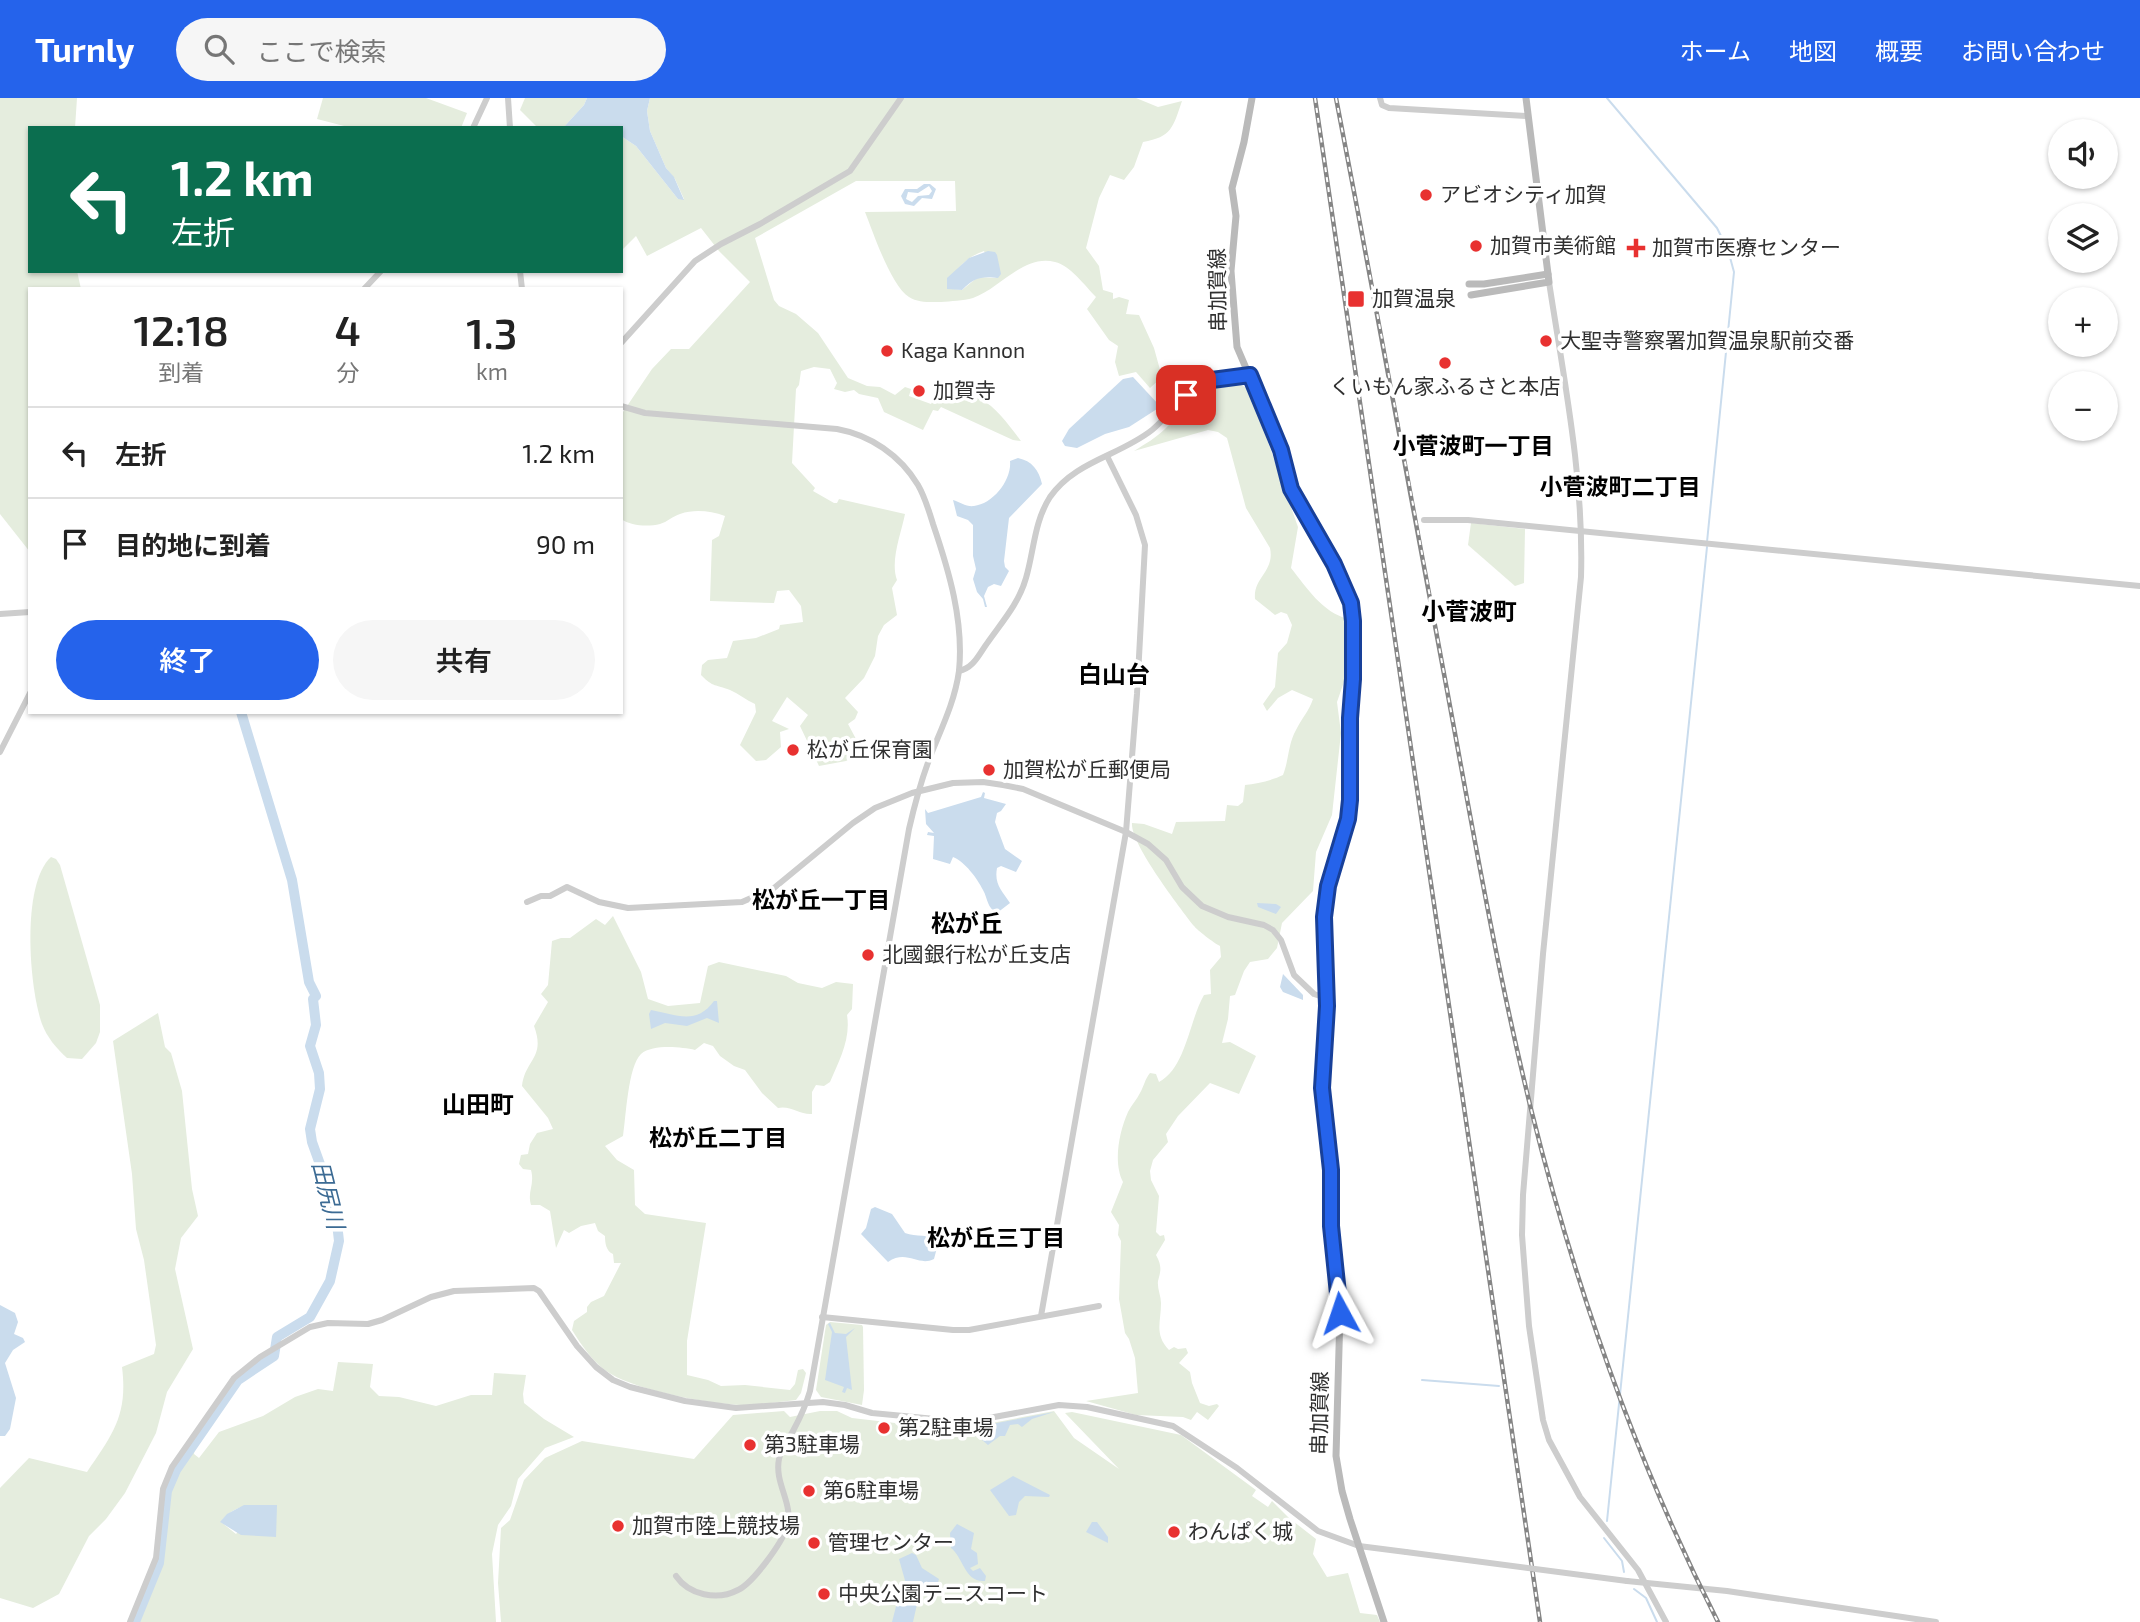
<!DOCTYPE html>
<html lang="ja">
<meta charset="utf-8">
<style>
body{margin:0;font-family:"Exo 2","Noto Sans JP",sans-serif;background:#f6f6f6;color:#222;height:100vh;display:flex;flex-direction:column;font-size:26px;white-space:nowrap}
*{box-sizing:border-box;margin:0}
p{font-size:23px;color:#767676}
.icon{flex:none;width:38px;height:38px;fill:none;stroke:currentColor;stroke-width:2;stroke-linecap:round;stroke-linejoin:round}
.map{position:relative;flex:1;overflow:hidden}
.panel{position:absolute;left:28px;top:189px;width:595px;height:427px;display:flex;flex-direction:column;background:#fff;border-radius:0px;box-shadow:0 2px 5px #0004}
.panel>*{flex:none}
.top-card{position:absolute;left:28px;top:28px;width:595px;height:147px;border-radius:0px;box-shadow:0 2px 5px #0004;background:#0b6e4f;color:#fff;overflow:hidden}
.tools{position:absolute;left:2048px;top:21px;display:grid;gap:14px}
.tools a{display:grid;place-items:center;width:70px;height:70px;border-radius:50%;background:#fff;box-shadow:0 2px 5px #0004;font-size:35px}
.pin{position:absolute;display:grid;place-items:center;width:60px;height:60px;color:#fff;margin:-30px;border-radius:14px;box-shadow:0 4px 10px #0006}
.me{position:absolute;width:77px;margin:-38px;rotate:355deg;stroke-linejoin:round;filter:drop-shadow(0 0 5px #0008)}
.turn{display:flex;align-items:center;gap:24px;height:147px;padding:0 28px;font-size:32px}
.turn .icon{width:91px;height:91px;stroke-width:2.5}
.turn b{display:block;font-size:49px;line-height:60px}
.eta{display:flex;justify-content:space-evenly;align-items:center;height:119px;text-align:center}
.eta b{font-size:42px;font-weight:600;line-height:49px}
.button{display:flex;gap:14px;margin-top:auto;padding:14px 28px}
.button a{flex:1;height:80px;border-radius:42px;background:#2563eb;color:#fff;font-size:28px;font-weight:600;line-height:80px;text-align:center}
.button a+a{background:#f6f6f6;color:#222}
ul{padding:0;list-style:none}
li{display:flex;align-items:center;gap:21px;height:91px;padding:0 28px;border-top:2px solid #e0e0e0}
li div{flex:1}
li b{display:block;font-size:26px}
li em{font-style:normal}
header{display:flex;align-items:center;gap:42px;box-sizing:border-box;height:98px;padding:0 35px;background:#2563eb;color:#fff}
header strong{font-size:33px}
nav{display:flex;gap:38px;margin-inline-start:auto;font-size:24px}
.search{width:490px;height:63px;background:#f6f6f6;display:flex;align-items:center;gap:18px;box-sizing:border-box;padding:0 24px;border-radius:38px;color:#767676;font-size:26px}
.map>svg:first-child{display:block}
.green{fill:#e5edde;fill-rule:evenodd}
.water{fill:#cadced;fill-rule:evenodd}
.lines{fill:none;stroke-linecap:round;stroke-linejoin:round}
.stream{stroke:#cadced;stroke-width:2}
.river{stroke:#cadced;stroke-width:10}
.tertiary{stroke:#cdcdcd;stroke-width:6}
.secondary{stroke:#bababa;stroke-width:7}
.rail-casing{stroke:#858585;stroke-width:4.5}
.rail{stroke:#fff;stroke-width:2;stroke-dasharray:5;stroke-linecap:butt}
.tertiary-bridge{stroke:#cdcdcd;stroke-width:6}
.route-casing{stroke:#184099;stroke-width:18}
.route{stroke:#2563eb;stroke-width:12}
.poi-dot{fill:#e83130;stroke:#fff;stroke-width:2.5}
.labels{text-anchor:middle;stroke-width:7;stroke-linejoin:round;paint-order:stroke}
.poi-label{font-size:21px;fill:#303030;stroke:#fff;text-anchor:start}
.street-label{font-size:21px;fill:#303030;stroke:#fff}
.neighbourhood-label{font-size:23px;font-weight:bold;fill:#000;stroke:#fff}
.water-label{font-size:23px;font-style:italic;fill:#3c6b94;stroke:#fff}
.quarter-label{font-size:24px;font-weight:bold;fill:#000;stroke:#fff}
</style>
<header>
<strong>Turnly</strong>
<div class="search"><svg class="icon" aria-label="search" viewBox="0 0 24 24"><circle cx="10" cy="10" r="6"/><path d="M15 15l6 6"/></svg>ここで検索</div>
<nav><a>ホーム</a><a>地図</a><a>概要</a><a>お問い合わせ</a></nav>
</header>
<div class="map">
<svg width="2140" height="1524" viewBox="0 0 2140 1524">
<rect width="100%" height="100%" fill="#fff"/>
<g class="green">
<polygon points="0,0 77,0 75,30 30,30 30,173 77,173 81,191 30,191 30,454 0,416"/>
<polygon points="323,0 426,0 467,15 461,30 352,30 317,21"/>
<polygon points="525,0 587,0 584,7 563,30 538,30 520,12"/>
<path d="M650 0H1136L1158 9 1182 3C1173 29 1172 39 1143 44L1134 69 1124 82 1110 77 1099 100 1086 150 1099 168 1103 192 1113 195V201L1119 199 1129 202 1126 216 1139 217 1154 250 1162 279 1150 290 1136 274 1119 278 1115 264 1118 248 1109 242 1087 211 1096 199C1085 188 1070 167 1055 164 1023 156 1000 191 973 200 963 203 951 203 941 204 931 204 918 205 909 199 891 188 873 134 865 114L956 113 955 83H856L755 140 774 202 779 208 796 216 818 235 848 280 867 288 880 289 895 297 905 289 911 291 909 298 931 306 936 298 945 300 948 295 954 297 959 293C966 297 973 297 980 301 997 309 1010 329 1021 343L1013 342 941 309 938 313 933 312 923 332 884 314 878 300 859 296 854 292 845 294 834 291 837 285 830 271 814 269 801 273 799 287 796 291 792 365 815 390 813 393 834 405H837L839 401 905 416C901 436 890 463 897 482L892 490 897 517 884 527 878 538 875 558 864 580 845 600 858 614 855 621 848 626 863 654 846 663 819 668 800 628 808 617 787 599 772 623 789 631 780 634 781 649 766 662 756 663 740 647 756 614 755 606C746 602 739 596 730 592 715 586 714 590 701 577L702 567 708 562 727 560 733 543 756 540 779 531 780 527 803 524 801 508 789 492 777 493 774 505 710 503 712 442 719 438 725 418C710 413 695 411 680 416 673 418 667 424 660 426 648 429 631 428 621 421V317L652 271 671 251H689L750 184 719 153 701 130 647 158 636 138 621 153V38L636 48 678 101H684L675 81 666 70 650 33 647 13ZM984 153 996 180 978 179 962 192 947 190C953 173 966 159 984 153Z"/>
<path d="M1241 287 1247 290 1251 296 1298 429 1291 470C1307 490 1322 514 1348 521L1347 575 1337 604 1341 635 1332 717 1316 754 1313 793 1282 825 1277 850 1268 861 1250 864 1244 873 1235 897 1230 898 1228 921 1222 945 1230 944 1256 958 1239 996 1210 985 1178 1018 1166 1036 1168 1044 1153 1062 1150 1073 1151 1082 1159 1098 1156 1134 1160 1138 1164 1137 1165 1142 1156 1157C1162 1168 1161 1172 1158 1183 1157 1190 1161 1198 1161 1205 1161 1225 1154 1236 1169 1252L1174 1249 1178 1251 1186 1250 1188 1255 1179 1265 1190 1274 1192 1285 1200 1305 1209 1308 1217 1306 1219 1308 1208 1322 1197 1314 1191 1322 1183 1319 1136 1317 1086 1303 1138 1295 1135 1260 1129 1241 1125 1235 1119 1201 1121 1143 1118 1137 1119 1127 1111 1114 1123 1084C1113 1065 1119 1034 1128 1014 1131 1008 1137 1001 1140 995 1144 988 1145 981 1150 975L1156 976 1159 984C1186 970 1189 923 1204 897L1211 896 1210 872 1221 859 1220 848C1214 845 1197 832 1194 828 1180 810 1130 745 1132 725L1144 726 1172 736 1176 724 1225 723 1227 707 1238 708 1243 704 1245 687C1257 686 1273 682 1283 677 1289 662 1288 646 1296 632 1302 620 1309 613 1313 601L1292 592 1278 600 1267 613 1263 606 1275 589 1278 555 1287 545 1292 527 1287 516 1281 514 1275 517 1255 501C1253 479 1275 474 1270 450L1246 410 1227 340 1218 334 1208 332 1134 353C1145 346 1156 340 1166 330 1193 304 1200 289 1241 287Z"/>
<polygon points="1471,425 1525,431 1524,485 1515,488 1468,447"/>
<path d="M51 759 56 761 60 767 100 907V934L96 945 82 961 67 960C56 950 47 939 42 926 29 890 21 786 51 759Z"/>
<path d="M613 818 641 874 648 901 668 908 700 905 708 868 719 864 786 878 798 885 822 890 836 884 853 886 852 911 847 917C851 941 839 963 830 984L824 988 816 987 812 994V1016C800 1017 790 1007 778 1010L762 995 745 972 734 968 720 958 713 948 704 945 695 952C681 949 653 946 641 956 628 968 626 1019 623 1038L605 1048 617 1062 634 1072 635 1107 645 1116 706 1125 687 1243V1277L708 1282 721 1288 745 1287 790 1292 795 1286 798 1272 803 1271 806 1275 801 1295 796 1302C778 1304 760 1307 742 1307 709 1306 640 1293 611 1276 594 1266 582 1248 572 1232L574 1223 587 1214V1209L591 1204 604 1198 621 1165H614L613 1156C606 1153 605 1145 605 1138L598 1133 595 1125 581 1128 569 1135 564 1132 556 1150 550 1113 540 1107H531C527 1093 535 1087 531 1072L523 1071 519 1066 521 1057 528 1056 530 1046 537 1035 553 1031 548 1020 522 988C525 961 546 960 534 928L548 904 541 896 548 887 552 843 561 840H570L596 821 605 827Z"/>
<path d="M158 915 165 949 171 955 182 993 192 1091 198 1118 181 1140 175 1171 193 1251 167 1294 156 1335 125 1395 106 1421 89 1438 59 1496 33 1510 0 1500V1390L29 1360 87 1374C113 1336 128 1317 122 1269L154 1256 156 1247 144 1162 136 1131 132 1076 113 943Z"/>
<polygon points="830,1224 862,1227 863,1229 864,1292 862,1307 821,1299 816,1292 826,1227"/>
<path d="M338 1264 373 1266 370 1289 379 1298 399 1299 436 1308 471 1297H492L494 1275 526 1277 523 1296 524 1305 544 1321 574 1339 545 1350 518 1381 511 1408 498 1427 492 1456 496 1524H133L158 1462 163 1404 168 1386 179 1362 204 1325 209 1327 195 1348 194 1356 199 1360 219 1334 263 1318 295 1299 318 1291 333 1293ZM261 1407 236 1436 221 1424C231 1410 244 1407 261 1407Z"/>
<polygon points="784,1313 790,1319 820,1313 837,1313 852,1320 921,1328 971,1329 1054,1313 1074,1340 1119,1371 1065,1315 1072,1314 1181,1337 1256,1392 1252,1398 1268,1409 1272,1403 1289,1420 1316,1441 1313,1456 1327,1479 1348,1475 1360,1515 1377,1517 1380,1524 501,1524 498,1485 501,1430 510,1422 524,1382 545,1360 582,1343 694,1361 733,1317"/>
</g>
<g class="water">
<polygon points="587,0 650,0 647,13 650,33 666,70 674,79 684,102 678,101 636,48 621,38 621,30 563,30 584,7"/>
<path d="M924 86H930L936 91 932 101 922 100 914 108 905 106 901 98 905 91H917ZM929 88 932 93 929 97 918 98 912 104 906 101 908 94 918 95Z"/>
<path d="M988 153 995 154 997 157 1001 176 998 180C981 178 974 180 962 192L947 191V180L969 160Z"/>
<polygon points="1133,279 1159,307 1157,311 1129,329 1105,336 1077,350 1065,348 1062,343 1069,331 1123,281"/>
<path d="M1018 360C1032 363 1039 372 1042 386L1009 420 1004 463 1005 469 1009 473 1001 488 994 486 988 489 984 498 987 509H985L983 501 977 494 973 481 976 471 973 458V427L968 422 957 418 953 402C960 404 966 409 974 408 993 406 1012 382 1010 363Z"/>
<path d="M983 694 985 695 984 700 1006 706 1001 713 997 715 995 724 1005 751 1022 763 1016 774 1001 768 997 770C994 786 1002 793 1010 805L997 815C987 810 988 801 983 792 977 780 965 764 953 759L950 766 933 761 934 738 927 737 928 734 934 735 926 726 925 711 928 715 981 699Z"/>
<polygon points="1257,805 1276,806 1281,809 1276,816 1258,809"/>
<polygon points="1283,876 1303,897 1303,902 1283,894 1280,889"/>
<path d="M714 903H717L719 925 707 920 687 928 665 925 651 931 649 916 651 912C675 916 696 928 714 903Z"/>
<path d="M875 1109 892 1116 905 1135C916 1139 929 1136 939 1142L934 1161C918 1169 907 1151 888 1164L861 1136 866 1130 871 1111Z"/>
<polygon points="0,1207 15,1215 18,1224 14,1236 23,1240 25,1244 13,1252 5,1265 16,1300 10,1331 5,1338 0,1338"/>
<polygon points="830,1225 835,1235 846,1236 855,1230 846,1239 852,1292 847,1290 845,1295 842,1294 844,1289 825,1282 832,1234 828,1226"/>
<polygon points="1054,1314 1032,1321 1022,1329 1018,1326 1010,1327 1005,1338 1000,1338 988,1347 982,1342 981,1328"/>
<polygon points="1013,1378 1050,1397 1049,1399 1025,1398 1019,1404 1016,1417 1009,1418 990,1392"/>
<polygon points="244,1407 277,1407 276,1439 241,1437 220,1424 227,1416"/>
<polygon points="1092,1424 1097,1424 1108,1439 1108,1445 1086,1434"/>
<path d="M957 1426 974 1435 971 1451 977 1455 978 1466 970 1470 973 1473 980 1470 986 1478 985 1483C965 1485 963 1459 951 1450L950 1435Z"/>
<polygon points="912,1455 916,1457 922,1470 939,1481 934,1497 919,1486 906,1486 899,1461"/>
<polygon points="899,1497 918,1502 913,1524 892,1524"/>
</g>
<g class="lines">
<g class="stream">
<polyline points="1607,0 1717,130 1728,152 1734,174 1707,444"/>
<polyline points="1422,1282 1499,1288"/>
<polyline points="1607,1423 1707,449"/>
<polyline points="1604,1440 1622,1463 1624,1474"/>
<polyline points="1634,1491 1646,1500 1657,1524"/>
</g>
<polyline class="river" points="135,1524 159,1465 167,1393 176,1372 238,1282 274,1258 277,1239 310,1219 330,1183 339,1143 335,1108 312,1044 310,1031 320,991 319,975 310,948 316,927 313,901 316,898 309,884 292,782 241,614"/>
<g class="tertiary">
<polyline points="508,0 510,30"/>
<polyline points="1380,0 1382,7 1389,10 1526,18"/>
<polyline points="473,30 487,0"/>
<polyline points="520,173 522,191"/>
<path d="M1549 184C1564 282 1584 379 1581 479L1543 856 1523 1097 1522 1137 1529 1228 1543 1322 1549 1342 1580 1399 1638 1472 1666 1524"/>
<polyline points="364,191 381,173"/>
<polyline points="621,245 695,163 721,146 760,126 850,73 901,0"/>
<path d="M621 308 645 315 837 331C870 337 900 357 918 387 925 399 929 413 933 426 949 473 964 523 959 573 955 602 943 627 932 654 922 679 915 705 909 731L810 1293C806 1307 800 1320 793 1333 788 1342 781 1351 779 1361 774 1386 794 1405 787 1429 782 1445 753 1485 738 1492 717 1503 689 1497 676 1478"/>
<polyline points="1424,422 1468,422 2140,488"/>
<polyline points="0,516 30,514"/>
<path d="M959 573C974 570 979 556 988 544 1002 524 1019 505 1026 480 1034 453 1034 424 1050 399 1075 363 1119 358 1152 332 1169 318 1182 296 1203 286 1218 279 1233 278 1250 277"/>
<polyline points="0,654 30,595"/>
<polyline points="527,804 541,798 550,798 567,789 599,804 628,810 742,804 774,790 853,725 875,710 912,695 953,685 983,684 1003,687 1023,691 1126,734 1148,746 1166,762 1182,789 1202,808 1228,819 1264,827 1273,832 1281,842 1294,877 1314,896 1326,900"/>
<polyline points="1041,1218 1126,734 1137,596 1145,447 1136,417 1107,358"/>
<polyline points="822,1219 953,1232 969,1232 1099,1208"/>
<polyline points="1627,1483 1727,1493 1936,1524"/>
<polyline points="130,1524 156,1460 163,1391 172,1369 234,1280 260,1259 310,1229 328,1225 368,1226 382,1222 431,1199 454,1193 534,1190 539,1193 577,1248 596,1269 613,1282 630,1289 685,1303 736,1310 823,1304 845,1307 872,1315 967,1324 1059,1307 1087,1309 1173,1328 1237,1370 1318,1433 1359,1448 1406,1454"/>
</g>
<g class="secondary">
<polyline points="1252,0 1244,44 1232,90 1236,118 1231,173 1237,249 1281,352 1291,391 1334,466 1351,505 1353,523 1353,581 1350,620 1350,702 1348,718 1325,801 1327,908 1322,990 1331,1072 1331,1128 1340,1215 1336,1358 1342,1393 1350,1421 1384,1524"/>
<polyline points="1469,186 1484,186 1548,176"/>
<polyline points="1471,197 1549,184 1526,0"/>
</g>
<defs>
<g id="rail">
<polyline points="1315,0 1540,1524"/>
<path d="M1336 0C1374 197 1411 394 1447 592 1473 732 1497 873 1531 1011 1575 1188 1635 1361 1718 1524"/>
</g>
</defs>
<use href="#rail" class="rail-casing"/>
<use href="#rail" class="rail"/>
<polyline class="tertiary-bridge" points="1406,1454 1627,1483"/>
</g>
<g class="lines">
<defs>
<polyline id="route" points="1186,297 1212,282 1250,277 1281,352 1291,391 1334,466 1351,505 1353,523 1353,581 1350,620 1350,702 1348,721 1328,788 1324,819 1327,908 1322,990 1331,1072 1331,1128 1340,1215"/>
</defs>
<use href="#route" class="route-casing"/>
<use href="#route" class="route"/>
</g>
<g class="poi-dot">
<circle cx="1426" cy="97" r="7"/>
<circle cx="1476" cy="148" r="7"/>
<path d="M1632.5 139.5h7v7h7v7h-7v7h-7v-7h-7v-7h7z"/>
<rect x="1347" y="192" width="18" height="18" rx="3.5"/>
<circle cx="1546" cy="243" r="7"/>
<circle cx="887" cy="253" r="7"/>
<circle cx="1445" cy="265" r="7"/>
<circle cx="919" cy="293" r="7"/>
<circle cx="793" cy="652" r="7"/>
<circle cx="989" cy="672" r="7"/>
<circle cx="868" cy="857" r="7"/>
<circle cx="884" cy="1330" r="7"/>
<circle cx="750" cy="1347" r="7"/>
<circle cx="809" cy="1393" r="7"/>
<circle cx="618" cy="1428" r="7"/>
<circle cx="1174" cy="1434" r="7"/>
<circle cx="814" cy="1445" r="7"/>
<circle cx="824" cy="1496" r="7"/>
</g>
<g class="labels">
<g class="poi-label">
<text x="1440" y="104">アビオシティ加賀</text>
<text x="1490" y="155">加賀市美術館</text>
<text x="1652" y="157">加賀市医療センター</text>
<text x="1372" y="208">加賀温泉</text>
<text x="1560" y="250">大聖寺警察署加賀温泉駅前交番</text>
<text x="901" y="260">Kaga Kannon</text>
<text x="1445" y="296" text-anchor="middle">くいもん家ふるさと本店</text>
<text x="933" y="300">加賀寺</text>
<text x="807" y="659">松が丘保育園</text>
<text x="1003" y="679">加賀松が丘郵便局</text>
<text x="882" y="864">北國銀行松が丘支店</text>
<text x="898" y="1337">第2駐車場</text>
<text x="764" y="1354">第3駐車場</text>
<text x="823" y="1400">第6駐車場</text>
<text x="632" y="1435">加賀市陸上競技場</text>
<text x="1188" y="1441">わんぱく城</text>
<text x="828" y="1452">管理センター</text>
<text x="838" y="1503">中央公園テニスコート</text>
</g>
<g class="street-label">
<text transform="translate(1218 192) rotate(-91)" y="7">串加賀線</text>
<text transform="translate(1320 1315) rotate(-89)" y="7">串加賀線</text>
</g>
<g class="neighbourhood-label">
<text x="1473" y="356">小菅波町一丁目</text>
<text x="1620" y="397">小菅波町二丁目</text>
<text x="821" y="810">松が丘一丁目</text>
<text x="718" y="1048">松が丘二丁目</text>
<text x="996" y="1148">松が丘三丁目</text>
</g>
<g class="water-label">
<text transform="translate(328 1097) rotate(76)" y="8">田尻川</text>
</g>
<g class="quarter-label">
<text x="1469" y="522">小菅波町</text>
<text x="1114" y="585">白山台</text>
<text x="967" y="834">松が丘</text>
<text x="478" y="1015">山田町</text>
</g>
</g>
</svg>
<div class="tools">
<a><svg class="icon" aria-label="sound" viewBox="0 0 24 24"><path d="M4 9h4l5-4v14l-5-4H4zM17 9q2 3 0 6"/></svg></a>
<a><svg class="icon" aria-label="layers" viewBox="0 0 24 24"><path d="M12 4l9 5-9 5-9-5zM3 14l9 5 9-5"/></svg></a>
<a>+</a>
<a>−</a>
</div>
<div class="pin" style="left:1186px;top:297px;background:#d93025"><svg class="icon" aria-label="arrive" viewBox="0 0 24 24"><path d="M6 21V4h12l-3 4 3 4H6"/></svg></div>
<svg class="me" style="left:1340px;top:1215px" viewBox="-20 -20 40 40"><path d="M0-17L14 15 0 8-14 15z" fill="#2563eb" stroke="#fff" stroke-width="4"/></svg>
<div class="top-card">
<div class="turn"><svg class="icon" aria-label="left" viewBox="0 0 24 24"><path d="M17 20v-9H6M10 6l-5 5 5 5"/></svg><div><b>1.2 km</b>左折</div></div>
</div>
<section class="panel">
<div class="eta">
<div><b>12:18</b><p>到着</p></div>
<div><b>4</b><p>分</p></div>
<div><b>1.3</b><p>km</p></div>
</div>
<ul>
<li><svg class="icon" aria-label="left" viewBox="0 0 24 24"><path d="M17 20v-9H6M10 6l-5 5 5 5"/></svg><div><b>左折</b></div><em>1.2 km</em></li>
<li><svg class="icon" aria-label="arrive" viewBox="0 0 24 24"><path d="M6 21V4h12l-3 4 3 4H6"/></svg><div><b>目的地に到着</b></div><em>90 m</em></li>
</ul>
<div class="button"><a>終了</a><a>共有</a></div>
</section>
</div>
